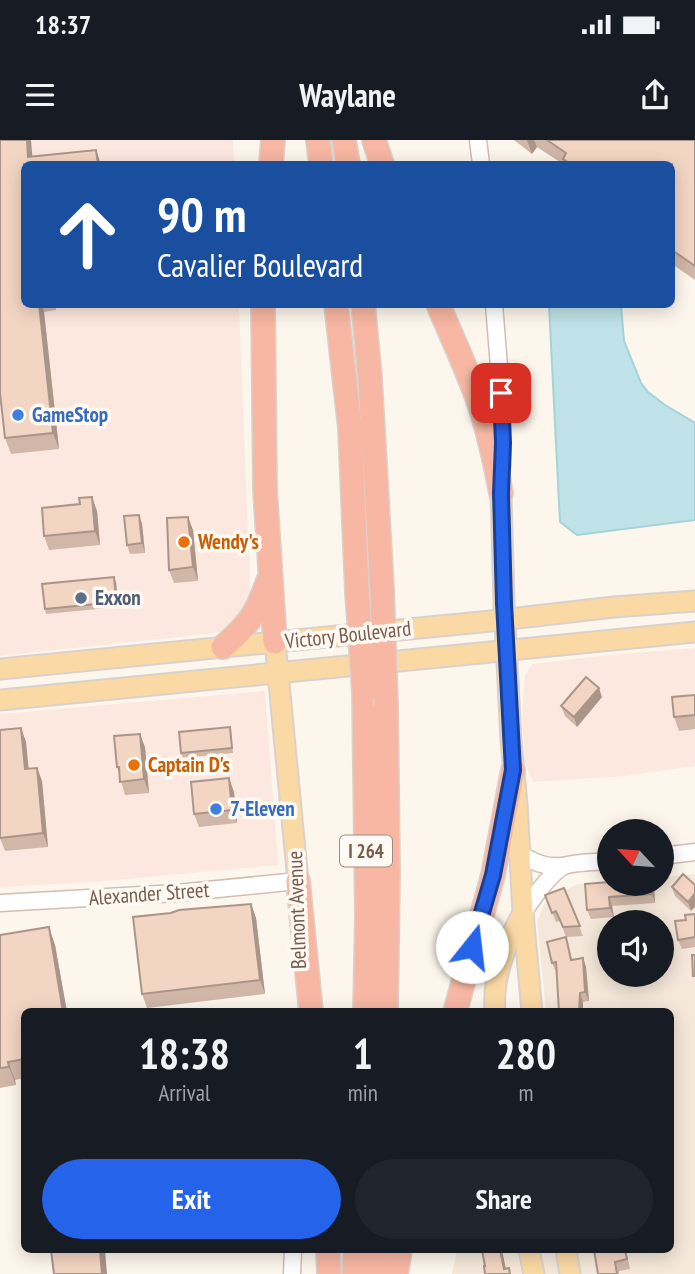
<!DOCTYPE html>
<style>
body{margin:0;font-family:"PT Sans Narrow",sans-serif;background:#20242c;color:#f1f3f6;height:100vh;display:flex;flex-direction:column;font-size:26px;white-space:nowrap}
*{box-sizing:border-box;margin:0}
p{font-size:23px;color:#9ea1a6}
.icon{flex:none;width:38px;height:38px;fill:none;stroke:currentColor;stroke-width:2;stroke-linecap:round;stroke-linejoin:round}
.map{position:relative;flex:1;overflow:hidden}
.sheet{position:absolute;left:21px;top:868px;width:653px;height:245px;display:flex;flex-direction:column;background:#171b24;border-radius:10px;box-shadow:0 4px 18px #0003}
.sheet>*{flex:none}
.top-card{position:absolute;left:21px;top:21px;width:654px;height:147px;border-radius:10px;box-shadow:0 4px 18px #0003;background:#1a4fa0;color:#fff;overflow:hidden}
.needle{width:46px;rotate:296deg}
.tools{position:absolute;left:597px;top:679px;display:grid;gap:14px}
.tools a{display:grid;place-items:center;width:77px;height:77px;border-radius:50%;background:#171b24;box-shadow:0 4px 18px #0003;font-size:35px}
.pin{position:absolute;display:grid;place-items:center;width:60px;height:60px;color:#fff;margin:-30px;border-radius:14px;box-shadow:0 4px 10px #0006}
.me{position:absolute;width:77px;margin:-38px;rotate:16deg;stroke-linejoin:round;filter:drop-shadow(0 0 5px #0008)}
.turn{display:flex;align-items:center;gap:24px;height:147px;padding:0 21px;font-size:32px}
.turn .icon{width:91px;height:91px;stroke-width:2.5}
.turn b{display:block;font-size:49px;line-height:60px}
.eta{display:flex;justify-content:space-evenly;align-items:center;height:119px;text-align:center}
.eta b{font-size:42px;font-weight:600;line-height:49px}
.primary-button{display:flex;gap:14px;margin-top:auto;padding:14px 21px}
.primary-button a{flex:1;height:80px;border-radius:42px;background:#2563eb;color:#fff;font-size:28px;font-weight:600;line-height:80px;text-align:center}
.primary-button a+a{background:#20242c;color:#f1f3f6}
.status{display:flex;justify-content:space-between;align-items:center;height:49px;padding:0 35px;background:#171b24;direction:ltr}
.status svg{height:19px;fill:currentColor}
header{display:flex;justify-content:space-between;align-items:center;height:91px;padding:0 21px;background:#171b24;font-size:32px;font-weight:600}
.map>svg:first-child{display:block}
.residential{fill:#f5e8da;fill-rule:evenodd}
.commercial{fill:#fde8e0}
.water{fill:#bfe3e8;stroke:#a5d3da;stroke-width:2}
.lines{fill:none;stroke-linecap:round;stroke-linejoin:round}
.minor-casing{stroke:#d1beb0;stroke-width:19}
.major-casing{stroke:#dad1cd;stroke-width:23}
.highway-casing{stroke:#dad1cd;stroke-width:26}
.minor{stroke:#fff;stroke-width:16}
.major{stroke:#fbd9a5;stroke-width:19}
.highway{stroke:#f7b7a3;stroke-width:23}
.highway-bridge-casing{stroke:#dad1cd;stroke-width:26;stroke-linecap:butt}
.highway-bridge{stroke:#f7b7a3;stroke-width:23}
.wall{fill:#d1b7a8}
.shaded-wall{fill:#aa9588}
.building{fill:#f3d5c3;stroke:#aa9588;stroke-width:2}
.route-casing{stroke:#184099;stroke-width:18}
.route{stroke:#2563eb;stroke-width:12}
.shop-dot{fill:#3f7fe0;stroke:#fffaf3;stroke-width:2.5}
.food-dot{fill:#e8710a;stroke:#fffaf3;stroke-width:2.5}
.service-dot{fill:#5c6f8a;stroke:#fffaf3;stroke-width:2.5}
.labels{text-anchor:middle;stroke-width:7;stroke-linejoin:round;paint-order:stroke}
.shield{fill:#fffaf3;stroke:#a28b7f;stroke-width:2}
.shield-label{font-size:19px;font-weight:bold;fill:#7a5c4d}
.shop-label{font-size:21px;font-weight:bold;fill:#366cbe;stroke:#fffaf3;text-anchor:start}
.food-label{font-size:21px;font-weight:bold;fill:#c56008;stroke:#fffaf3;text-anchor:start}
.service-label{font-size:21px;font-weight:bold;fill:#4e5e75;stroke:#fffaf3;text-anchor:start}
.street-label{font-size:21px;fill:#7a5c4d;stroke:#fffaf3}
</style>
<div class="status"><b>18:37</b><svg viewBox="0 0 49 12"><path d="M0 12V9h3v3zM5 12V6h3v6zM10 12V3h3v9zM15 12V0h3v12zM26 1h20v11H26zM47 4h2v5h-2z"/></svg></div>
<header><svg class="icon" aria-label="menu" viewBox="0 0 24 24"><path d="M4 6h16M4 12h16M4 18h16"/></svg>Waylane<svg class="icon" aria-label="share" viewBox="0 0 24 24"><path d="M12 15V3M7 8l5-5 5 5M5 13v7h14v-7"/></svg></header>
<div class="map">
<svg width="695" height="1134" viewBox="0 0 695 1134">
<rect width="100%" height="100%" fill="#fdf6ec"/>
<path class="residential" d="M695 734V1134H452L457 1110H670V872L546 871 537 782 545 762 557 754 578 744 609 742V744H662V737ZM609 782H662V835H609Z"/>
<g class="commercial">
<polygon points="0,0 233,0 234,24 24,24 24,164 239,165 251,467 239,483 216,493 0,516"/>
<polygon points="695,508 695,626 624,636 533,642 525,622 522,578 525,535 533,524 609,515"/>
<polygon points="265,551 278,725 95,742 0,747 0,574"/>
</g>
<polygon class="water" points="549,165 621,165 624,201 641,243 648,252 665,265 695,283 695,380 577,395 560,382"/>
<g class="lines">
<defs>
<g id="minor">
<polyline points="478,0 481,24"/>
<polyline points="494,164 501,252 502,326"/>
<path d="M518 713C534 722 545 728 563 726"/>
<polyline points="662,716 695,712"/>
<polyline points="0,763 177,753 298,741 298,750"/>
<path d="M523 773C531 761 550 733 564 726 573 722 598 722 609 721"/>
<polyline points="292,1134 293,1110"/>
</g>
<g id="major">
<polyline points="501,353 504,463 511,601 517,664 523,773 532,872"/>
<polyline points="275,502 298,741"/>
<polyline points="0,529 491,481 614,467 695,461"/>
<polyline points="0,560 695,492"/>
<path d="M495 872C492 836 506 804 523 773"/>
<polyline points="529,1110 534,1134"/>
<polyline points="566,1110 570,1134"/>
</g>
<g id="highway">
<polyline points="318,0 321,24"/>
<polyline points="344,0 348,24"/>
<polyline points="374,0 382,24"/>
<polyline points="271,24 273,0"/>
<polyline points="263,164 265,350 275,502"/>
<polyline points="336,164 350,288 357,452"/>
<polyline points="363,164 370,238 382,450"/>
<path d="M438 164C453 200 470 235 482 272 490 299 496 326 501 353"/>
<path d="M223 507C250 483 256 475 268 441"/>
<polyline points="364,551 367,777 365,872"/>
<polyline points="386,565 388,730 386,872"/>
<polyline points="298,741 311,872"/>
<polyline points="455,872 493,735 513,630"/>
<polyline points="328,1110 329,1134"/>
<polyline points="354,1134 355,1110"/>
<polyline points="376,1134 377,1110"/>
<polyline points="396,1134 400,1110"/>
</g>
</defs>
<use href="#minor" class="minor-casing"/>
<use href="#major" class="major-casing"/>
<use href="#highway" class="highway-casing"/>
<use href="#minor" class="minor"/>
<use href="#major" class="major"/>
<use href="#highway" class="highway"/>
<defs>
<g id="highway-bridge">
<polyline points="382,450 386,565"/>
<polyline points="357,452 364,551"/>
</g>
</defs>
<use href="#highway-bridge" class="highway-bridge-casing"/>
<use href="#highway-bridge" class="highway-bridge"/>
</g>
<g class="wall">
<polygon points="514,0 695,0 695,140 672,124 672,24 563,24 537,7 532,14"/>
<polygon points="24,24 24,164 56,164 56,170 44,172 59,309 11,314 5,298"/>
<polygon points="97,371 100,405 49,410 44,396"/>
<polygon points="139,375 142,384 145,413 130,414 127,405"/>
<polygon points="193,390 198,441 174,443 169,430"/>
<polygon points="116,442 118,467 46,474 45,469"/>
<polygon points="695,555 695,589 679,591 674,577"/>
<polygon points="602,557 577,587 565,576 561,566"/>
<polygon points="21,588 26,602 28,629 37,628 42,641 48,707 5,711 0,698"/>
<polygon points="231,592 233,613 182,618 181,613"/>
<polygon points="145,607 149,653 125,655 117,627"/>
<polygon points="234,652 237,683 199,687 194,674"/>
<polygon points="585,744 654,747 655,763 612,766 614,777 591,779 587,770"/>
<polygon points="695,745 691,771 675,756 672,747"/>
<polygon points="564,748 583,796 566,797 560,781 556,782 545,755"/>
<polygon points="251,764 256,778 265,854 147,868 142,854"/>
<polygon points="695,774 695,807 682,809 678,800 686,780"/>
<polygon points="0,795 55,805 67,872 24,872 24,938 15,940 16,945 0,948"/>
<polygon points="569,807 572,820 583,818 586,827 589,861 583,862 556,832 552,823"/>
<polygon points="594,1110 626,1110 630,1129 619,1131 619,1134 598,1134"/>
</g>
<g class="shaded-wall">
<polygon points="27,0 31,0 33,24 28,17"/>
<polygon points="527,0 534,0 537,7 532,14"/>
<polygon points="96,10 101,24 98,24"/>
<polygon points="39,164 42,164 44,172 59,309 53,293"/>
<polygon points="92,357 97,371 100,405 95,391"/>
<polygon points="139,375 142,384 145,413 142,403"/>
<polygon points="188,377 193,390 198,441 193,427"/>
<polygon points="114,437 116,442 118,467 116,462"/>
<polygon points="599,548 602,557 577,587 574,577"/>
<polygon points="21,588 26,602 30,643 25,629"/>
<polygon points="140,594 145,607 149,653 144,639"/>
<polygon points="37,628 42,641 48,707 43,693"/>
<polygon points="229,638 234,652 237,683 232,670"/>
<polygon points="651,744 653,744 654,747 655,763 652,754"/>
<polygon points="695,753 695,767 691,771 688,762"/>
<polygon points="609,757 612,766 614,777 610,768"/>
<polygon points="251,764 256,778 265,854 260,840"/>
<polygon points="49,787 55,805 67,872 63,872"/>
<polygon points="583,818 586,827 589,861 585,852"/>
<polygon points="580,853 583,862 583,872 579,872"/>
<polygon points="8,922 15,940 16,945 9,927"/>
<polygon points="100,1110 105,1110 107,1134 102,1134"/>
<polygon points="500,1110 502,1110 507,1134 504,1129"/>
</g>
<g class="building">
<polygon points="0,0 27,0 28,17 96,10 98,24 24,24 24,164 39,164 53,293 5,298 0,253"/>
<polygon points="547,0 695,0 695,126 672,110 672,24 571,24 563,19 566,13"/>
<polygon points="92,357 95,391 44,396 42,368 80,364 79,358"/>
<polygon points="139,375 142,403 127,405 124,376"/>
<polygon points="188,377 193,427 169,430 167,378"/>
<polygon points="114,437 116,462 45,469 42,444"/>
<polygon points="586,537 599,548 574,577 561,566"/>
<polygon points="695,555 695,575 674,577 672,557"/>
<polygon points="230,587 232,608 181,613 179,592"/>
<polygon points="21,588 25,629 37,628 43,693 0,698 0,590"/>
<polygon points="140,594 144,639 120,642 119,627 117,627 114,596"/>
<polygon points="229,638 232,670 194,674 191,642"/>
<polygon points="683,734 695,745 695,753 688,762 672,747"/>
<polygon points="609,742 609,744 651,744 652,754 609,757 610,768 587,770 585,744"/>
<polygon points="564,748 580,786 563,787 556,771 552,773 545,755"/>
<polygon points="251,764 260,840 142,854 133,777 171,773 179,770"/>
<polygon points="695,774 695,797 678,800 675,781 686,780 685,775"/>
<polygon points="49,787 63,872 24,872 24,919 8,922 9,927 0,928 0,795"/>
<polygon points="566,797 571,820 583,818 585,852 580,853 579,872 559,872 556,822 552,823 547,802"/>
<polygon points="692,815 695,815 695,836 693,836"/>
<polygon points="51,1110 100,1110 102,1134 54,1134"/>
<polygon points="482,1110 500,1110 504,1129 509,1128 510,1134 485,1134 484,1126 485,1126"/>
<polygon points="594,1110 625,1110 627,1119 615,1122 617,1134 598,1134"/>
</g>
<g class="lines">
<defs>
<polyline id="route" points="472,807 493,735 513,630 504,463 501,353 503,303 501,253"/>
</defs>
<use href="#route" class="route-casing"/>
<use href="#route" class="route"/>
</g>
<g class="shop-dot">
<circle cx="18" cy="275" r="7"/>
<circle cx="216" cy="669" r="7"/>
</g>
<g class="food-dot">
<circle cx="184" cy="402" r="7"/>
<circle cx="134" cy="625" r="7"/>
</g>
<circle class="service-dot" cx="81" cy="458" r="7"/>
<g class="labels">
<rect class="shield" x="340" y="695.5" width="52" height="31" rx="5"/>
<g class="shield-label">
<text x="366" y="718">I 264</text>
</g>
<g class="shop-label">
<text x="32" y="282">GameStop</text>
<text x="230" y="676">7-Eleven</text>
</g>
<g class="food-label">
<text x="198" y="409">Wendy's</text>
<text x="148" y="632">Captain D's</text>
</g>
<g class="service-label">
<text x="95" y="465">Exxon</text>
</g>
<g class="street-label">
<text transform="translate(348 495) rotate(-6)" y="7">Victory Boulevard</text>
<text transform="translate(149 754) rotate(-4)" y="7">Alexander Street</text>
<text transform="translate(297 770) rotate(-92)" y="7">Belmont Avenue</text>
</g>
</g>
</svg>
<div class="tools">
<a><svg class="needle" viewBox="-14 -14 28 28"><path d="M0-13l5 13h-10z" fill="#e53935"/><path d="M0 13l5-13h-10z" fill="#9ea1a6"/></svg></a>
<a><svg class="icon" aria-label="sound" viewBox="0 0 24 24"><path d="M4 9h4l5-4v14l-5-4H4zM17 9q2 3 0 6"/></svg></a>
</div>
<div class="pin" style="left:501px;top:253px;background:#d93025"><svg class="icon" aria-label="arrive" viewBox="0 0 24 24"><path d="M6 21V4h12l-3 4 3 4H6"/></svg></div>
<svg class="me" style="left:472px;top:807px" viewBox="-20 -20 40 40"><circle r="19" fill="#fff"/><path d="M0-13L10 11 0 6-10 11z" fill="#2563eb"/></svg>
<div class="top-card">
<div class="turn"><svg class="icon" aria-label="ahead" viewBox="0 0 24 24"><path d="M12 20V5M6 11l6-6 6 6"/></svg><div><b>90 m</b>Cavalier Boulevard</div></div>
</div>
<section class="sheet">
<div class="eta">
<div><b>18:38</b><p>Arrival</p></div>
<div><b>1</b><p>min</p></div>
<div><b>280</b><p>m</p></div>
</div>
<div class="primary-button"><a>Exit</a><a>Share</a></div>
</section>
</div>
